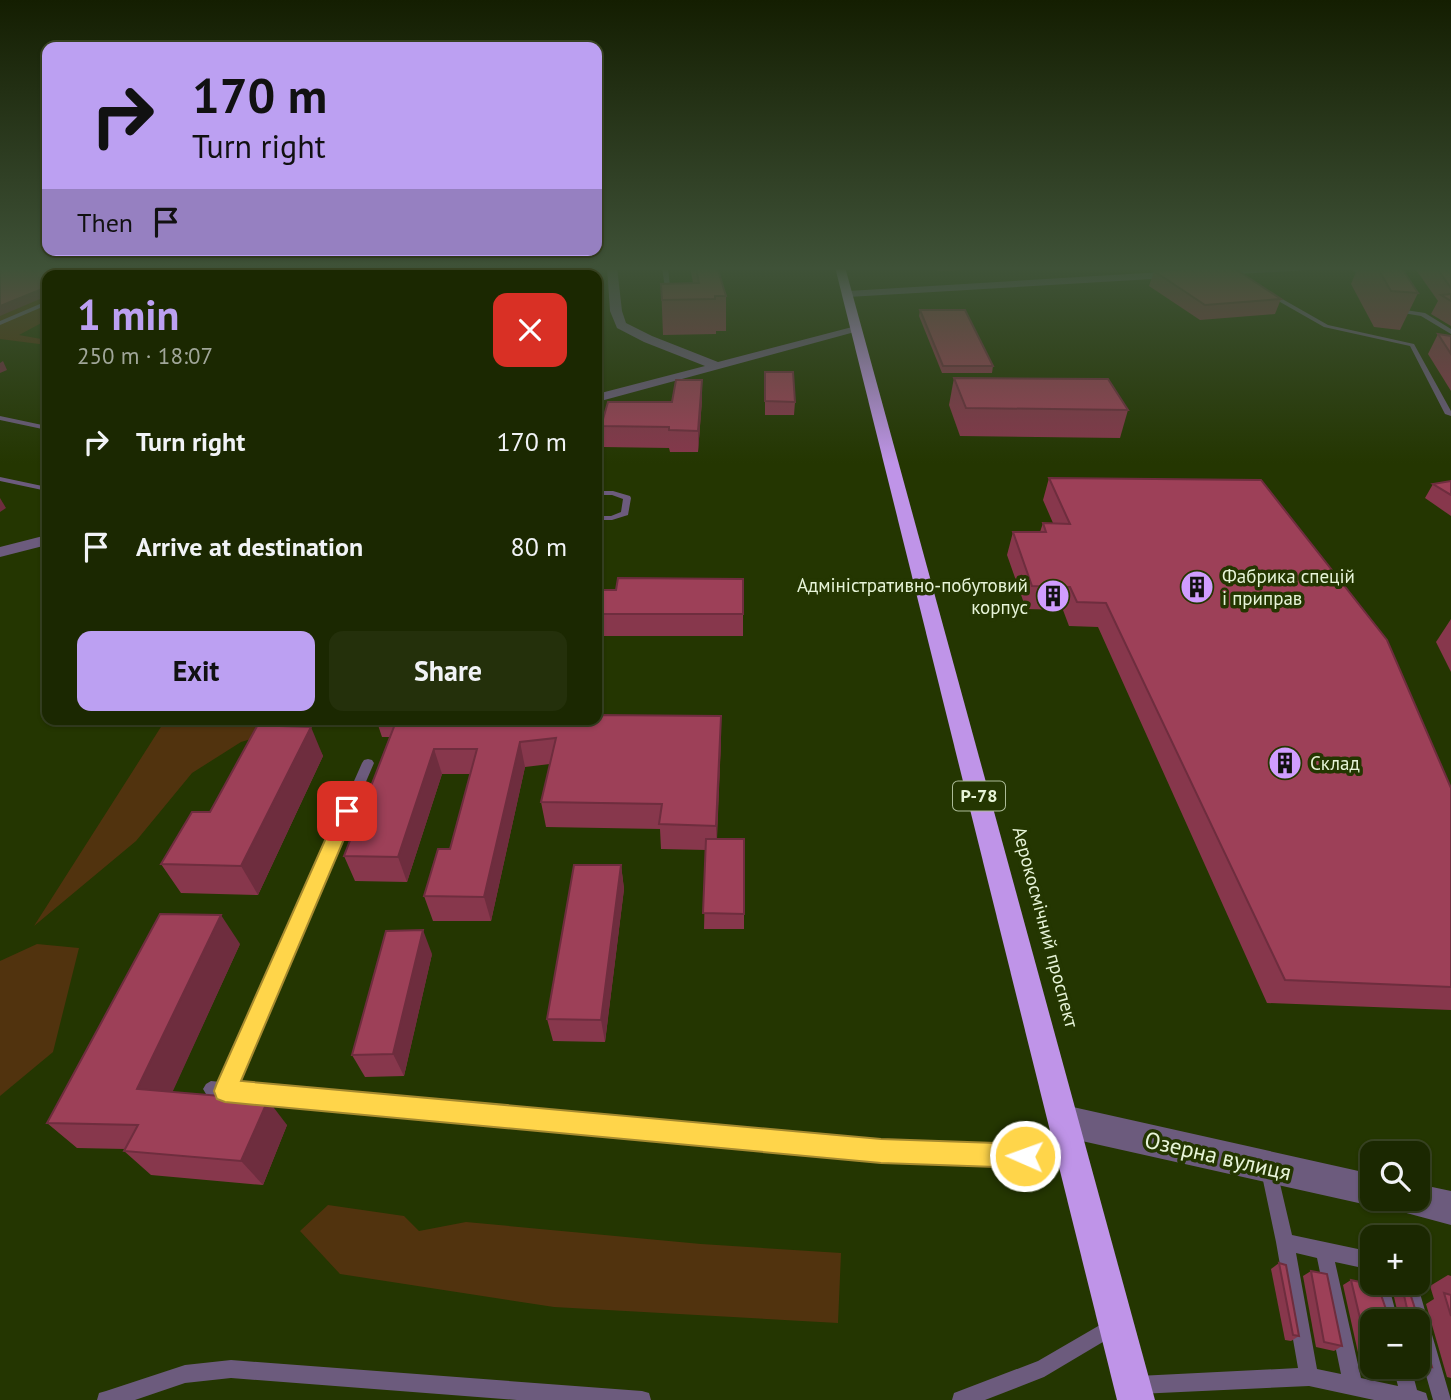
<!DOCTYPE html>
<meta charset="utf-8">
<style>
body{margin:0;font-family:"PT Sans",sans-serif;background:#24300b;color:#f1f3f6;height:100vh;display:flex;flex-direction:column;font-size:26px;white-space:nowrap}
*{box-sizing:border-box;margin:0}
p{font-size:23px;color:#a0a699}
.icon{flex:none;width:38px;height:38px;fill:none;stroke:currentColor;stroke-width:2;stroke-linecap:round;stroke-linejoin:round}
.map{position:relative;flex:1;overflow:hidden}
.details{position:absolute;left:42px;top:270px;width:560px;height:455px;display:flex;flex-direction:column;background:#1b2801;border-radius:14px;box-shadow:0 2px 5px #0004,0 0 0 2px #394423}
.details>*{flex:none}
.guide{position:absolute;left:42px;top:42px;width:560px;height:214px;border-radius:14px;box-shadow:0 2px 5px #0004,0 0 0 2px #394423;background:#bca0f2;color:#111;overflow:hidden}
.fabs{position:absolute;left:1360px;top:1141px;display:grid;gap:14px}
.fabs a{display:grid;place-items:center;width:70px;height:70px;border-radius:14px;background:#1b2801;box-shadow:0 2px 5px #0004,0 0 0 2px #394423;font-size:35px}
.pin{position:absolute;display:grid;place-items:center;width:60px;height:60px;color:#fff;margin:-30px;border-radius:14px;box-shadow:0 4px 10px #0006}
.me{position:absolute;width:77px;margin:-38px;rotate:272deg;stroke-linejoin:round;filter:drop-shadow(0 0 5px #0008)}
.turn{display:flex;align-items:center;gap:24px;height:147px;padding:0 35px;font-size:32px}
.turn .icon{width:91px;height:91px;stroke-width:2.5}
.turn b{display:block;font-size:49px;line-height:60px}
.then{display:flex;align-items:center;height:66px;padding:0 35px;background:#0003;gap:14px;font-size:26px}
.round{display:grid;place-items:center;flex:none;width:74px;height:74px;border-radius:14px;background:#24300b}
.head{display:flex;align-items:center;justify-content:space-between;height:119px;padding:0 35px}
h1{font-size:42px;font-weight:700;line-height:52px;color:#bca0f2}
.button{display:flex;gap:14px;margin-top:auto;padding:14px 35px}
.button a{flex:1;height:80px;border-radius:14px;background:#bca0f2;color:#111;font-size:28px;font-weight:700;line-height:80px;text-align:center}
.button a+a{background:#24300b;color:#f1f3f6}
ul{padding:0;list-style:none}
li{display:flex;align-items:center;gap:21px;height:105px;padding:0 35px}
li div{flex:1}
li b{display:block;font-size:26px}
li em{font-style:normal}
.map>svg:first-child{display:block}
.green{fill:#51330e}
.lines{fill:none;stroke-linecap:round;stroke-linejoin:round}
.lane{fill:#6c5b7d;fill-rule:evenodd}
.street{fill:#6c5b7d;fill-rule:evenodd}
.highway{fill:#bf94e8;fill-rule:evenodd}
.wall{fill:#87374c}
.shaded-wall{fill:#6e2d3e}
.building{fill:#9d4058;stroke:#6e2d3e;stroke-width:2}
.route{fill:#ffd54a;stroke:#a68a30;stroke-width:2}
.labels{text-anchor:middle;stroke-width:7;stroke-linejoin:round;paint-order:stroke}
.shield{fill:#243601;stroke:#acbb98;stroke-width:2}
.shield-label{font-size:18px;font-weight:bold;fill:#e7f4d8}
.poi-label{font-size:19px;fill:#e7f4d8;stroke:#243601;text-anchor:start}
.street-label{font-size:19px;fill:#e7f4d8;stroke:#243601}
.near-street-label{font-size:23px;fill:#e7f4d8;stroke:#243601}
</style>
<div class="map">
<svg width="1451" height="1400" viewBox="0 0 1451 1400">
<rect width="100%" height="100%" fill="#243601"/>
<g class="green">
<polygon points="0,267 177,267 155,275 47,275 47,320 19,335 47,340 47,345 0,339"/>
<polygon points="342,267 417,267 414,275 324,275"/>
<polygon points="166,719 271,719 264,735 241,742 192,773 136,841 34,926"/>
<polygon points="37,944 79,948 53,1052 0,1096 0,961"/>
<polygon points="328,1205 404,1216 419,1231 466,1222 701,1244 841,1253 838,1323 554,1307 340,1274 300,1231"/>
</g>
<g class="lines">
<g class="lane">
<polygon points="123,267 130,267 116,275 108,275"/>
<polygon points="662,267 668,267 671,297 666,296"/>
<polygon points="1347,267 1354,267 1371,277 1366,278"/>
<polygon points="1266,292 1270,292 1328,325 1414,344 1451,411 1451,416 1445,414 1410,346 1324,327 1266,294"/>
<polygon points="47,301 47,305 0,325 0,321"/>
<polygon points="1399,309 1425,313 1451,329 1451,334 1421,316 1397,312 1396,311"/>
<polygon points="0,416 47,426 47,430 0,420"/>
<polygon points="0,477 47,487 47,491 0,481"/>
<polygon points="597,491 613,491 630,496 631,498 628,515 612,520 597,520 597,516 611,516 621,512 623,499 612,495 597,495"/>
<polygon points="368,759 372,760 374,763 236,1084 881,1143 1070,1147 1076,1149 1078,1155 1076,1161 1070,1163 881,1159 225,1099 206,1094 203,1089 206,1084 211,1081 221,1082 362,763 364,760"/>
<path d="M1269 1163 1275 1165 1277 1171 1292 1235 1372 1252V1270L1335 1262 1361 1378 1398 1386 1393 1367H1411L1417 1390 1426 1393 1428 1400H1374L1309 1386 1138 1394 1131 1392 1129 1385 1131 1378 1138 1376 1298 1368 1276 1242 1261 1171 1263 1165ZM1296 1253 1317 1258 1341 1374 1317 1369Z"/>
<polygon points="1372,1279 1372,1283 1388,1283 1398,1321 1380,1321 1370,1283"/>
<polygon points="1399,1283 1417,1283 1451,1400 1433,1400 1418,1347 1418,1321 1410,1321"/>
<polygon points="1112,1318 1118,1321 1121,1327 1118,1333 1044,1377 985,1400 952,1400 954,1393 1038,1361"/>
<polygon points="231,1360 642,1391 649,1393 651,1400 517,1400 231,1378 185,1383 135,1400 97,1400 99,1393 106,1391 185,1365"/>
</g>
<g class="street">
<polygon points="607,267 617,267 622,311 626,323 652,336 718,362 856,326 862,330 597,402 597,394 705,366 644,342 617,328 610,311"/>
<polygon points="1246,267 1312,267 1307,270 848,297 842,294 848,291"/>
<polygon points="47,535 47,545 0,557 0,547"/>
<polygon points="1064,1105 1372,1174 1372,1199 1385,1199 1372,1206 1064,1137 1053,1132 1048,1121 1053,1110"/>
<polygon points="1418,1184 1451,1191 1451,1225 1399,1211 1395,1199 1418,1199"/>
</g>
<polygon class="highway" points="835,267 845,267 1155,1400 1117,1400"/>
</g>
<g class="wall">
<polygon points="690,267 717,267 726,296 726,331 716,331 716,334 663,335 661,284 693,283"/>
<polygon points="935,267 990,267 990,269 938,271"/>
<polygon points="1358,267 1401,267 1418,293 1400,330 1374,327 1351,284"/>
<polygon points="1414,267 1451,267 1451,326 1431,314 1438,301"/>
<polygon points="1154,271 1281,299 1275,314 1200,320 1149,286"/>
<polygon points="920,310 993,366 992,373 942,373 919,316"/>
<polygon points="1438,334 1451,336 1451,391 1428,354"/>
<polygon points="765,372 795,402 794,415 765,415"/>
<polygon points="954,378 1128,410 1120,438 960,436 949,405"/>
<polygon points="702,380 702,400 698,452 670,452 669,448 603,447 601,426 672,402"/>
<polygon points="1049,478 1451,788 1451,1010 1267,1003 1098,627 1069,626 1063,610 1026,609 1007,555 1013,532 1040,532 1043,523 1053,523 1043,500"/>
<polygon points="1451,481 1451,516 1425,498 1433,484"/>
<polygon points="743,579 743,636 597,636 597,590 616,590"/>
<polygon points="1451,619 1451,672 1436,642"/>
<polygon points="261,719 312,719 308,727 323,756 258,895 181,893 161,864 210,812"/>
<polygon points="376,719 597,719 721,741 717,839 744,839 744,929 704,929 706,850 661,849 660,829 546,827 541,802 550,764 525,767 491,921 433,921 424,896 450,849 471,774 442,774 407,882 355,881 344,856 390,737 382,737"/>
<polygon points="621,865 624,889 605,1042 553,1041 547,1019"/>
<polygon points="240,944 172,1092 287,1125 263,1185 151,1175 124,1151 125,1149 77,1148 47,1123"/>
<polygon points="432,954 404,1076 365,1077 352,1055"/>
<polygon points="1279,1263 1299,1336 1291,1341 1285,1340 1271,1269"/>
<polygon points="1311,1271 1342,1346 1334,1351 1316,1347 1303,1276"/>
<polygon points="1448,1275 1451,1276 1451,1378 1447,1377 1426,1304 1434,1299 1430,1286"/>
<polygon points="1351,1280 1378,1286 1389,1318 1399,1318 1394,1297 1403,1291 1410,1293 1418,1318 1425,1318 1425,1343 1432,1367 1422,1371 1414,1370 1413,1367 1418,1367 1418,1321 1372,1321 1372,1360 1359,1357 1343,1285"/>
</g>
<g class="shaded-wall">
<polygon points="95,267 116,267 99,275 77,275"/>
<polygon points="461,267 465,267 464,275 460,275"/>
<polygon points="47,287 47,296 0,316 0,306"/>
<polygon points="3,361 7,370 0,373 0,363"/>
<polygon points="702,380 702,400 698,452 698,431"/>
<polygon points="0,498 6,508 0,512"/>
<polygon points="721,716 721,741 716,850 716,826"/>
<polygon points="285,719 312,719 295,755 281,726"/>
<polygon points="311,727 323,756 258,895 241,866"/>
<polygon points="520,742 525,767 491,921 484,897"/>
<polygon points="434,749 442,774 407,882 398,857"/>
<polygon points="621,865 624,889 605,1042 601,1020"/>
<polygon points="221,915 240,944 162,1115 137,1089"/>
<polygon points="423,930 432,954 404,1076 393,1054"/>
<polygon points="268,1100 287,1125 263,1185 241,1161"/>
</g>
<g class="building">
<polygon points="0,267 95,267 77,275 47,275 47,287 0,306"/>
<polygon points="408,267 461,267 460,275 406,275"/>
<rect x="570" y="267" width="20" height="8"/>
<polygon points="696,267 717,267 726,296 715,296 715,299 662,300 661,284 699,283"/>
<polygon points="1211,267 1232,267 1281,299 1205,305 1154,271"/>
<polygon points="1377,267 1401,267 1418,293 1391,291"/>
<polygon points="1436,267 1451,267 1451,288"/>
<polygon points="1451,294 1451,301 1441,295"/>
<polygon points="920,310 965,310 993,366 943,366"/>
<polygon points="1438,334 1451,336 1451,354"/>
<polygon points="765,372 793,372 795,402 765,401"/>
<polygon points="954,378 1108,379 1128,410 966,408"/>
<polygon points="676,380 702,380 698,431 669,430 669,427 601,426 608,402 672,402"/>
<polygon points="1049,478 1261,480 1387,640 1451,788 1451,987 1285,980 1106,603 1077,602 1070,587 1032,586 1013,532 1046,532 1043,523 1070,524"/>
<polygon points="1451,481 1451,495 1433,484"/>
<polygon points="618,578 743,579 743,614 597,614 597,590 616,590"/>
<polygon points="597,715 721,716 716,826 659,824 662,804 541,802 556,738 520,742 484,897 424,896 438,849 450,849 477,749 434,749 398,857 344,856 397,719 597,719"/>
<polygon points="261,719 285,719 281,726 311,727 241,866 161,864 192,812 210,812"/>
<polygon points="706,839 744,839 744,914 703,913"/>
<polygon points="574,865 621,865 601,1020 547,1019"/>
<polygon points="160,914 221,915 137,1089 268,1100 241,1161 124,1151 138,1125 47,1123"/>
<polygon points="423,930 393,1054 352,1055 386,931"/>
<polygon points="1279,1263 1286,1265 1299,1336 1293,1335"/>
<polygon points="1311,1271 1327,1274 1342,1346 1324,1342"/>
<polygon points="1351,1280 1378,1286 1389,1318 1409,1317 1403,1291 1410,1293 1418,1318 1425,1318 1425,1343 1432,1367 1424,1365 1421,1360 1418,1360 1418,1321 1372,1321 1372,1353 1368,1352"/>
<polygon points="1444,1293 1451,1295 1451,1316"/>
</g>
<linearGradient id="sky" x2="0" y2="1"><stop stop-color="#141e01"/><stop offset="0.58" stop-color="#3f5238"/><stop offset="1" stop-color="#3f5238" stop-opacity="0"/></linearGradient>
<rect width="1451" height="463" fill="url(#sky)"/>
<polygon class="route" points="347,804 354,806 356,811 241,1081 881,1139 1025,1144 1033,1147 1037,1156 1033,1165 1025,1168 881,1163 225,1102 217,1099 214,1091 217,1083 338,811 341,806"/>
<defs>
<symbol id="building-disc" viewBox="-11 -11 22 22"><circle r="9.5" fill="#d09dff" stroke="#243601"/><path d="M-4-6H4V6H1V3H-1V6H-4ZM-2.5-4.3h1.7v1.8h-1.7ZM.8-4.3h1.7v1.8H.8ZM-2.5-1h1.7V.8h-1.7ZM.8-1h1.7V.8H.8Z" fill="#111"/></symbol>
</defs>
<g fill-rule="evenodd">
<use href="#building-disc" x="1178" y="568" width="38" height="38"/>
<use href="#building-disc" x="1034" y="577" width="38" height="38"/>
<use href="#building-disc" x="1266" y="744" width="38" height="38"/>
</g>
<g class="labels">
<rect class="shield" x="953" y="781.5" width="52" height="29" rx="5"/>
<g class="shield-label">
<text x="979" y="802">Р-78</text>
</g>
<g class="poi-label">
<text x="1222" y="583">Фабрика спецій<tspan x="1222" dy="22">і приправ</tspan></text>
<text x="1028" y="592" text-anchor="end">Адміністративно-побутовий<tspan x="1028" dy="22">корпус</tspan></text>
<text x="1310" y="770">Склад</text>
</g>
<g class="street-label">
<text transform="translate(1046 927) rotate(75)" y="7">Аерокосмічний проспект</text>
</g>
<g class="near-street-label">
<text transform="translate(1218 1156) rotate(13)" y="8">Озерна вулиця</text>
</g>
</g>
</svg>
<div class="fabs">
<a><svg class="icon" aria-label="search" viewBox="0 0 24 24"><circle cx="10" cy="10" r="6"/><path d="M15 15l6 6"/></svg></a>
<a>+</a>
<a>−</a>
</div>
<div class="pin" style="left:347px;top:811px;background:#d93025"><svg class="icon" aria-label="arrive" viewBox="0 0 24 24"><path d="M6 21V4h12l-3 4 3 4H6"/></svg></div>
<svg class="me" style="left:1025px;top:1156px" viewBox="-20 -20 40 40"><circle r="17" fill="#ffd54a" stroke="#fff" stroke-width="3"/><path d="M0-11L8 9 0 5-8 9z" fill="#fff"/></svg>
<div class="guide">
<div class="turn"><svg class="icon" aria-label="right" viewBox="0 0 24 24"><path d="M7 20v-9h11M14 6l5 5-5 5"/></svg><div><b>170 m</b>Turn right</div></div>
<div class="then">Then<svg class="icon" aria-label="arrive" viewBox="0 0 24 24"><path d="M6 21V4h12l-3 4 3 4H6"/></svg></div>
</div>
<section class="details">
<div class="head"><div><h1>1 min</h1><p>250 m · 18:07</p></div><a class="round" style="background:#d93025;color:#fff"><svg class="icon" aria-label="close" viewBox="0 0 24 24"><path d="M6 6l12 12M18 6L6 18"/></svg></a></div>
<ul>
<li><svg class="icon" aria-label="right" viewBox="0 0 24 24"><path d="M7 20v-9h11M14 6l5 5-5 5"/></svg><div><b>Turn right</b></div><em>170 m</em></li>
<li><svg class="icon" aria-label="arrive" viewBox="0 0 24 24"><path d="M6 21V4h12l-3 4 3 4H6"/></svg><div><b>Arrive at destination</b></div><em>80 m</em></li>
</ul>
<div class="button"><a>Exit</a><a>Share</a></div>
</section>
</div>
